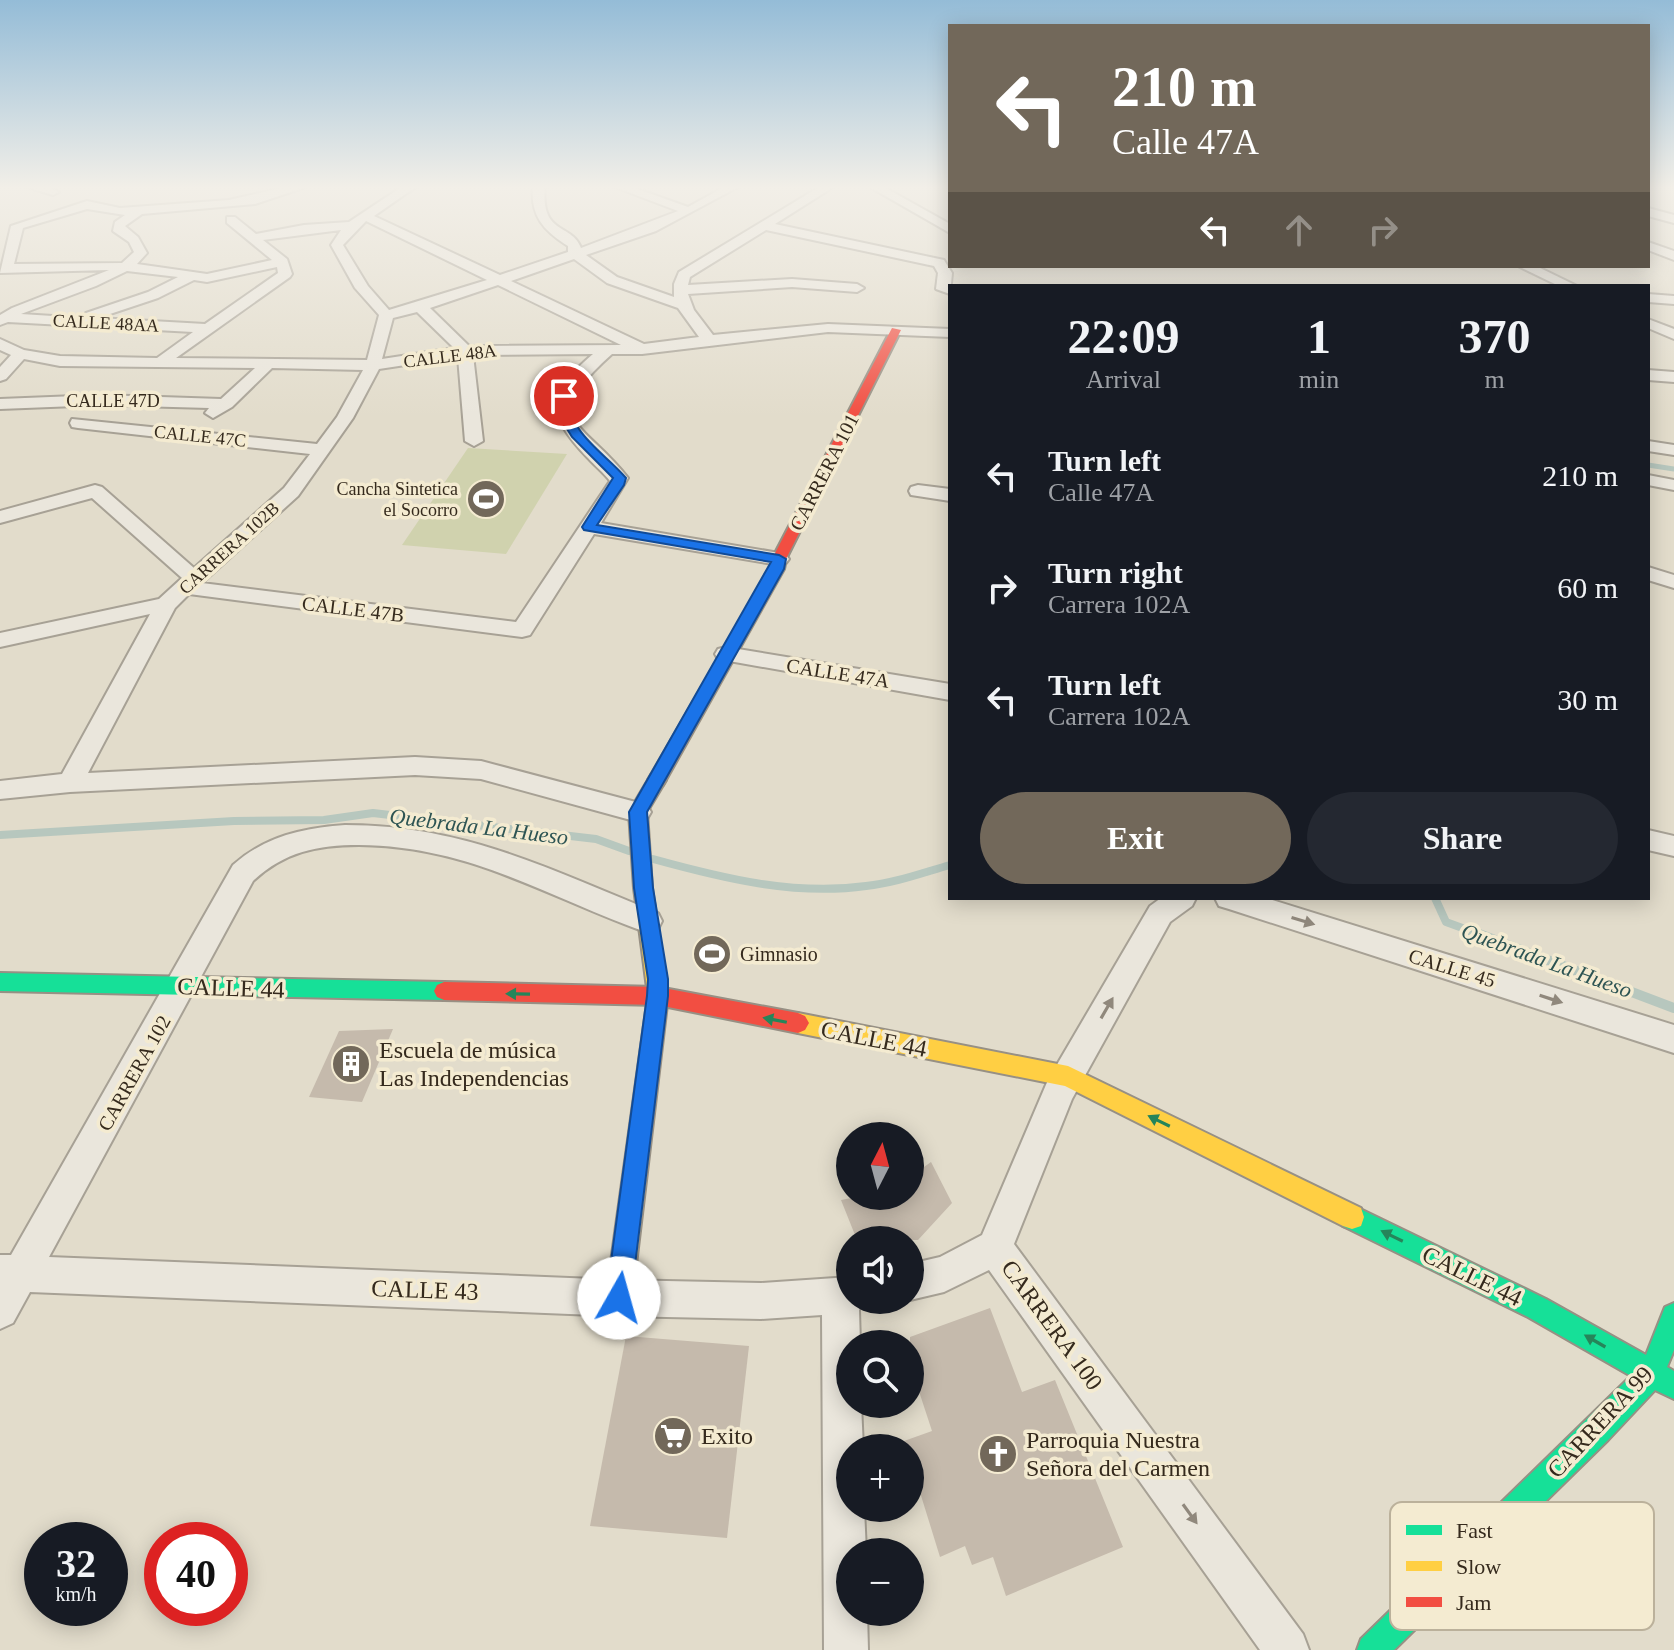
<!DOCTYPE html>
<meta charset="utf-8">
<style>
body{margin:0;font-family:"Times New Roman",serif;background:#242831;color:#f1f3f6;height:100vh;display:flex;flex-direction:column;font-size:30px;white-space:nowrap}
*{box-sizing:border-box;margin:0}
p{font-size:26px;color:#9ea1a6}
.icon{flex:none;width:44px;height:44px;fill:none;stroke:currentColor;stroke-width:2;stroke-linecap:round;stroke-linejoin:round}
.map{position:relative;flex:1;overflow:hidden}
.panel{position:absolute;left:948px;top:284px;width:702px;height:616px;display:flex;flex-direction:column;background:#171b24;border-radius:0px;box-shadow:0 4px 20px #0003}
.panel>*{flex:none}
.hud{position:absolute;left:948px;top:24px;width:702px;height:244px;border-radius:0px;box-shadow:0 4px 20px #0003;background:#72685a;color:#fff;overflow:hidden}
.needle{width:52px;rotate:6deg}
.buttons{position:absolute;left:836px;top:1122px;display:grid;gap:16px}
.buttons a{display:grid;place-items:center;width:88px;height:88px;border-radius:50%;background:#171b24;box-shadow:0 4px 20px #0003;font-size:40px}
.speed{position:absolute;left:24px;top:1522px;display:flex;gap:16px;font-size:40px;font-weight:700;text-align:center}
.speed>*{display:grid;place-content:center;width:104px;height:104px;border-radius:50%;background:#171b24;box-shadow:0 4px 20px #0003;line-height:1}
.speed small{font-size:20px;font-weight:400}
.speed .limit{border:12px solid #d22;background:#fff;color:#111}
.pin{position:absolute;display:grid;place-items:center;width:68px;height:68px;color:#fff;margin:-34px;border:4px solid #fff;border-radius:50%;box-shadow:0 2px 8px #0007}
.me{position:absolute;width:88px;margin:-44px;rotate:7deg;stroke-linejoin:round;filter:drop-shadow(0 0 6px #0008)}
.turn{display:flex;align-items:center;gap:28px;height:168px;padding:0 32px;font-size:36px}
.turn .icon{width:104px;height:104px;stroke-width:2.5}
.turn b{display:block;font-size:56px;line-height:68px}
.lanes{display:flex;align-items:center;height:76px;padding:0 32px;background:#0003;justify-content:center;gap:40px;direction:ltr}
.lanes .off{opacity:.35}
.eta{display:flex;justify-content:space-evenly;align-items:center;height:136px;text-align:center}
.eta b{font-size:48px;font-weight:600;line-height:56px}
.cta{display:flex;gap:16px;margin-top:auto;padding:16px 32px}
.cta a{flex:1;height:92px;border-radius:48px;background:#72685a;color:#fff;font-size:32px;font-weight:600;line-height:92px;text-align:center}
.cta a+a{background:#242831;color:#f1f3f6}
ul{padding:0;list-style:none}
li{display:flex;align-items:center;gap:24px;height:112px;padding:0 32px}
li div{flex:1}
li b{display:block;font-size:30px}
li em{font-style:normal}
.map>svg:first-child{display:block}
.green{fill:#d0d2ae}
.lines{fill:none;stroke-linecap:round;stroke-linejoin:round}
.stream-far3{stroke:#b7c7be;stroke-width:4}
.stream-far2{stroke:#b7c7be;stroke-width:5}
.stream-far1{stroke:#b7c7be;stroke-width:8}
.stream{stroke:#b7c7be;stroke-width:10}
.building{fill:#c5baac}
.street-casing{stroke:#a7a195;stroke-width:4}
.fast-casing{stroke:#979084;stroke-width:4}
.slow-casing{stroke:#979084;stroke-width:4}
.jam-casing{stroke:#979084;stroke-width:4}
.street{fill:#eae6dc;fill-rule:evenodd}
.fast{fill:#16e098;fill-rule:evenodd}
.slow{fill:#ffcf43;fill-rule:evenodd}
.jam{fill:#f24e42;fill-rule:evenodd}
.oneway{fill:#90887c}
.oneway2{fill:#26855a}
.route{fill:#1a73e8;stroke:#114b97;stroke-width:2}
.labels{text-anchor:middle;stroke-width:7;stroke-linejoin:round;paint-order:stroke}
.far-street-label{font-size:18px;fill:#352a1d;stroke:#f4ebd1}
.far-poi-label{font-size:18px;fill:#352a1d;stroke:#f4ebd1;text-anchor:end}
.street-label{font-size:20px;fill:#352a1d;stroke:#f4ebd1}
.poi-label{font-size:20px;fill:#352a1d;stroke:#f4ebd1;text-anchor:start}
.water-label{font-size:22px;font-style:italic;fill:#2d5453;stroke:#f4ebd1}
.near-street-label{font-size:24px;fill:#352a1d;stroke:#f4ebd1}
.near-poi-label{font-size:24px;fill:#352a1d;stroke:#f4ebd1;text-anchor:start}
.key{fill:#f4ebd1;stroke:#bbb19b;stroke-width:2}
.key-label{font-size:22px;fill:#352a1d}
</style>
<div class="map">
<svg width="1674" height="1650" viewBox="0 0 1674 1650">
<rect width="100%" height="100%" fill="#e2dccb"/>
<polygon class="green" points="468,448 567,454 506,554 402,545"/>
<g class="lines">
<polyline class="stream-far3" points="1648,208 1674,215"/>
<polyline class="stream-far2" points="1648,465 1674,469"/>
<g class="stream-far1">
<polyline points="0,835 234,821 324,820 373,813 596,839 629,851"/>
<path d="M653 859C722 878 794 896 866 886 895 883 922 873 950 865"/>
<polyline points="1435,898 1446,922 1476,933"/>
</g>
<polyline class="stream" points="1471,931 1674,1008"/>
</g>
<g class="building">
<polygon points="393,1029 362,1102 309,1097 339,1031"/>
<polygon points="931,1162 952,1203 918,1240 857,1240 841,1200 862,1196 910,1196 910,1177"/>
<polygon points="990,1308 1022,1392 1055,1380 1123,1547 1006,1596 993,1557 972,1565 965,1546 940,1557 910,1460 910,1448 906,1448 904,1441 932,1431 910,1364 910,1337"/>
<polygon points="626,1336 749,1346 727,1538 590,1526"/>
</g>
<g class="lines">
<defs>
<g id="street">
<polygon points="24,186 45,186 59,192 53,195"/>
<path d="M290 186H309L255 204 142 214 125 226 138 237 147 253 137 264 207 274 272 260 227 223V217H235L256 234 304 225 349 222 403 186H417L374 216 500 275 568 252V246C544 231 530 216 533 186H545C540 236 572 223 581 248L678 211 612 186H629L688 207 726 186H740L656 231 586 255 617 277 674 297V284L679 272 821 186H835L775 224 944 260 952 273 950 294 936 289 938 273 934 266 766 230 690 277 688 285 792 279 857 284 864 288 857 292 792 287 688 294 694 310 713 335 828 324 950 329V337L828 332 642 354H612C536 422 583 420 628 478L601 523 779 553 786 555 789 559 786 563 779 565 594 534 530 635 522 637 189 594 175 608 88 773 415 757 481 761 647 805 651 812 647 819 638 822 481 779 415 775 70 792 0 799V781L62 774 150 614 0 647V633L159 599 182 578 92 498 0 523V511L95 485 102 487 194 568 284 488 310 454 78 428 72 427 70 423 72 419 317 444 337 417 363 370 272 368 232 407 213 418 205 413 209 408 101 405 0 409V399L101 395 221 399 255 368 60 366 24 359 6 379 0 381V367L11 355 0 350V339L24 350 60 356 157 358 193 332 8 322 0 325V315L12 308 109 270 0 273 11 226 87 201 120 208 229 200ZM87 209 125 215 115 222 113 231 129 242 134 252 122 263 14 264 23 228ZM366 221 487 280 389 310 368 286 343 245ZM341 230 331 245 355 288 379 315 367 360 176 358 290 277 292 274 287 259 263 240ZM574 259 607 283 678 308 699 337 644 344 511 281ZM277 267 278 273 205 324 98 318 158 298 194 280 207 282ZM127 271 178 277 148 292 86 313 85 318 21 314 96 286ZM498 285 621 345 469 346 430 308ZM417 312 454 348 382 359 393 318ZM593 354C547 393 545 414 588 458 595 466 604 473 610 481L516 622 202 583 298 496 353 418 379 369 458 357 465 441 474 446 483 441 473 355Z"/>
<polygon points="868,186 882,186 950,224 950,233"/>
<polygon points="1648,208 1674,215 1674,223 1648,216"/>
<polygon points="1648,242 1674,251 1674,260 1648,250"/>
<polygon points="1518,266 1536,266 1577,286 1559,286"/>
<polygon points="1648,294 1674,296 1674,304 1648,302"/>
<polygon points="1648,319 1674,329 1674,339 1648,328"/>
<polygon points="1648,370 1674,372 1674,382 1648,380"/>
<polygon points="1648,441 1674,445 1674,455 1648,451"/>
<polygon points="1648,475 1674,480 1674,490 1648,485"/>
<polygon points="918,485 950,489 950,501 911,495 909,491 911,487"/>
<polygon points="1648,567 1674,575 1674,588 1648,580"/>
<polygon points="726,647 950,684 950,700 718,659 715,654 718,649"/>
<path d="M345 825C465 825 550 870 658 913L662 921 658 929 648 933C547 897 471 846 359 845 317 845 284 852 253 881L49 1257 619 1280 761 1283 850 1277V1300H866L859 1310 860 1344H850V1404H861L863 1448H850V1508H864L866 1552H850V1612H867L868 1650H824L822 1315 761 1319 619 1316 30 1292 13 1323 0 1329V1255H11L233 865C266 836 303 828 345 825Z"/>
<polygon points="1648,830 1674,836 1674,856 1648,850"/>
<polygon points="1161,898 1196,898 1192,906 1170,922 1072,1099 1014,1244 1303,1634 1309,1650 1260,1650 989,1270 944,1292 910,1300 910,1264 940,1257 982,1235 1048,1080 1150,906"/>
<polygon points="1215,898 1266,898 1674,1025 1674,1053 1229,909 1219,906"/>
</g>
<g id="fast">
<polygon points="0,973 444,982 451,985 454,991 451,997 444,1000 0,991"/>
<polygon points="1352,1205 1546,1299 1646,1355 1665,1307 1674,1303 1674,1350 1667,1367 1674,1371 1674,1399 1655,1390 1608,1440 1394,1650 1357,1650 1361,1639 1631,1376 1528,1317 1343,1226 1340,1217 1343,1208"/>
</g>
<g id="slow">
<polygon points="657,774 666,780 647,812 652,888 668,996 632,1298 628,1307 619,1311 610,1307 606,1298 648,996 634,888 629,812 651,775"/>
<polygon points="798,1013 1068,1066 1361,1208 1364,1217 1361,1226 1352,1229 1343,1226 1065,1086 798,1033 791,1030 787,1023 791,1016"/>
</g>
<g id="jam">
<polygon points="892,328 901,330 786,559 784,569 663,785 651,785 648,780 770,569 772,559"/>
<polygon points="444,982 658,987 798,1013 805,1016 809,1023 805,1030 798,1033 658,1005 444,1000 437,997 434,991 437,985"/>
</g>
</defs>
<use href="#street" class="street-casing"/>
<use href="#fast" class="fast-casing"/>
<use href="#slow" class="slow-casing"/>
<use href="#jam" class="jam-casing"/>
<use href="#street" class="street"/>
<use href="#fast" class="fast"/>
<use href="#slow" class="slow"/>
<use href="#jam" class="jam"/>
</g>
<defs><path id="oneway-solid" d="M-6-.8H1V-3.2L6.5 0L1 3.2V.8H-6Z" transform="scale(2)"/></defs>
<g class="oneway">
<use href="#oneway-solid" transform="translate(1303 921) rotate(17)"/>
<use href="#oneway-solid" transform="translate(1551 999) rotate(18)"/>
<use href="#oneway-solid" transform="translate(1107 1008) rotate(-60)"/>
<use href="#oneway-solid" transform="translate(1190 1514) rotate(54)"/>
</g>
<g class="oneway2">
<use href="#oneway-solid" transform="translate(518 994) rotate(-179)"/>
<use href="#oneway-solid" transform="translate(775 1020) rotate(-169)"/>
<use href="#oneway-solid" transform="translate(1159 1121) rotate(-154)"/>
<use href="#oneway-solid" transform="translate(1392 1236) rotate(-154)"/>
<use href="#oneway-solid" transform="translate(1595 1341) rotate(-150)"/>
</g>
<linearGradient id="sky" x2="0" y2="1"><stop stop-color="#94bcd7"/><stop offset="0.45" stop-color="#f2efe8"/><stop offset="1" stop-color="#f2efe8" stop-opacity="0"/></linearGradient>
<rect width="1674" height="417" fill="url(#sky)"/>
<path class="route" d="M560 393 570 396C566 432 605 453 626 478L624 485 597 525 779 555 786 559 784 569 647 812 653 888 668 979V996L631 1298 628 1307 619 1311 610 1307 606 1298 647 996 648 979 634 888 629 812 771 562 584 530 582 527 613 478 572 437 556 411Z"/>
<defs>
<symbol id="stadium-disc" viewBox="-11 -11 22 22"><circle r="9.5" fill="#72685a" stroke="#f4ebd1"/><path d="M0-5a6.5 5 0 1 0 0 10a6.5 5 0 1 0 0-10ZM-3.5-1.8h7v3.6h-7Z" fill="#fff"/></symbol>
<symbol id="building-disc" viewBox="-11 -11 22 22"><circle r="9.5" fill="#72685a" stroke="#f4ebd1"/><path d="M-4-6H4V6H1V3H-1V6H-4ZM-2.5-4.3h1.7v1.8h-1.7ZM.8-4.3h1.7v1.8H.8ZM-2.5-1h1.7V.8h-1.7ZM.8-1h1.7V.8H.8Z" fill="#fff"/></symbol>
<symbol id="supermarket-disc" viewBox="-11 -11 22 22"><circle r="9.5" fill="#72685a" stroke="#f4ebd1"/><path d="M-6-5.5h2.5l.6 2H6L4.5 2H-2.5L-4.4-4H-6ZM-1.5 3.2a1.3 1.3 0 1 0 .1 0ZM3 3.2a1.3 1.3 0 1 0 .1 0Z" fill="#fff"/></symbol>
<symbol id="church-disc" viewBox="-11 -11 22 22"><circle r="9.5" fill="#72685a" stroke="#f4ebd1"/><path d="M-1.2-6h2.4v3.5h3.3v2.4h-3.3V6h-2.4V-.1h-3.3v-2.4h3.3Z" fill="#fff"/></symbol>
</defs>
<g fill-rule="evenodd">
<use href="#stadium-disc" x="464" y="477" width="44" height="44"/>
<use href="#stadium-disc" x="690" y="932" width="44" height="44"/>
<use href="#building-disc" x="329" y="1042" width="44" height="44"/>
<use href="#supermarket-disc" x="651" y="1414" width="44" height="44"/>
<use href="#church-disc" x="976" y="1432" width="44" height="44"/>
</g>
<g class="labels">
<g class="far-street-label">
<text transform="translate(106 323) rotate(3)" y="6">CALLE 48AA</text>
<text transform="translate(450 356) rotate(-7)" y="6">CALLE 48A</text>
<text x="113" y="407">CALLE 47D</text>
<text transform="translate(200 436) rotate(6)" y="6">CALLE 47C</text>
<text transform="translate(229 548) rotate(-42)" y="6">CARRERA 102B</text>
</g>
<g class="far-poi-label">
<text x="458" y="495">Cancha Sintetica<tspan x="458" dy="21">el Socorro</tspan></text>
</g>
<g class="street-label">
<text transform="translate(824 472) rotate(-63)" y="7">CARRERA 101</text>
<text transform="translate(353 609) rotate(7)" y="7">CALLE 47B</text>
<text transform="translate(838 673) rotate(9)" y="7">CALLE 47A</text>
<text transform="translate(1452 968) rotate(17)" y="7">CALLE 45</text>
<text transform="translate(134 1073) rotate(-61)" y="7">CARRERA 102</text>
</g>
<g class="poi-label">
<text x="740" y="961">Gimnasio</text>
</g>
<g class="water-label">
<text transform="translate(479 826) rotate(7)" y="8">Quebrada La Hueso</text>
<text transform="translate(1547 960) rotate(20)" y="8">Quebrada La Hueso</text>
</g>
<g class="near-street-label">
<text transform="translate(231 988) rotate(2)" y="8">CALLE 44</text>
<text transform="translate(874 1039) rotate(11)" y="8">CALLE 44</text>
<text transform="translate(1472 1276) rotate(26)" y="8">CALLE 44</text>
<text transform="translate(425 1290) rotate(2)" y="8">CALLE 43</text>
<text transform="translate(1052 1325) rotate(54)" y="8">CARRERA 100</text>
<text transform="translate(1600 1422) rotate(-47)" y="8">CARRERA 99</text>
</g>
<g class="near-poi-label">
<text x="379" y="1058">Escuela de música<tspan x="379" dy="28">Las Independencias</tspan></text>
<text x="701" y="1444">Exito</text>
<text x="1026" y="1448">Parroquia Nuestra<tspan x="1026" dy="28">Señora del Carmen</tspan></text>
</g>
</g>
<rect x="1390" y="1502" width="264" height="128" rx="12" class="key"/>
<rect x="1406" y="1525" width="36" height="10" fill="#16e098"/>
<rect x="1406" y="1561" width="36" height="10" fill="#ffcf43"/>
<rect x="1406" y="1597" width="36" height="10" fill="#f24e42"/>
<g class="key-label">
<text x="1456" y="1538">Fast</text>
<text x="1456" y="1574">Slow</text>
<text x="1456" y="1610">Jam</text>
</g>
</svg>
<div class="buttons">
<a><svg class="needle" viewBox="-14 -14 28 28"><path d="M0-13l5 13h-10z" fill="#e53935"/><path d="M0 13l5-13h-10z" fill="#9ea1a6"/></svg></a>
<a><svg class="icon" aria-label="sound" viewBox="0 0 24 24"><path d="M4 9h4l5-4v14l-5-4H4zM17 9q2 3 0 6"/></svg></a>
<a><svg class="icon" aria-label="search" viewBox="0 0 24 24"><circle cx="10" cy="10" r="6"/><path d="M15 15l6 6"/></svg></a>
<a>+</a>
<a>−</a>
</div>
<div class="speed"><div>32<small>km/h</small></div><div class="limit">40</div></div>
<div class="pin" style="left:564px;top:396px;background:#d93025"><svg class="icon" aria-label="arrive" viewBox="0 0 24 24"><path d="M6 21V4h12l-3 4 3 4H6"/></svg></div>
<svg class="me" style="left:619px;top:1298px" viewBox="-20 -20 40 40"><circle r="19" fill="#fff"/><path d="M0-13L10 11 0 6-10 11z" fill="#1a73e8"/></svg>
<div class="hud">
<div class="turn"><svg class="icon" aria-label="left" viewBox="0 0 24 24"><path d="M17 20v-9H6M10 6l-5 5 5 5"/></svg><div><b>210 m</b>Calle 47A</div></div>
<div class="lanes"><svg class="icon" aria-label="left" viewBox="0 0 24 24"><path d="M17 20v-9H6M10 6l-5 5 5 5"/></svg><svg class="icon off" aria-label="ahead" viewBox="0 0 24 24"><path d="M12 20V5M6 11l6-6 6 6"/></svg><svg class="icon off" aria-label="right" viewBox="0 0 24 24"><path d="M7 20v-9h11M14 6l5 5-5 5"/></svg></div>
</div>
<section class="panel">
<div class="eta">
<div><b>22:09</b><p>Arrival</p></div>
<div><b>1</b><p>min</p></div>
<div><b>370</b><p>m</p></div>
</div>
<ul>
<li><svg class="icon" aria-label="left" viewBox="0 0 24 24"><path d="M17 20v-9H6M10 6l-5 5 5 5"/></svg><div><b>Turn left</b><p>Calle 47A</p></div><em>210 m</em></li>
<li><svg class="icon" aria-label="right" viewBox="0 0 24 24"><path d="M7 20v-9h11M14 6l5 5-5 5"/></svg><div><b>Turn right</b><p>Carrera 102A</p></div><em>60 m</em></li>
<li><svg class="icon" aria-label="left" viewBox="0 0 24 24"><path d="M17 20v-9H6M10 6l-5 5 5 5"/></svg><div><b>Turn left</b><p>Carrera 102A</p></div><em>30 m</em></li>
</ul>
<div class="cta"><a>Exit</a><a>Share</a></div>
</section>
</div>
